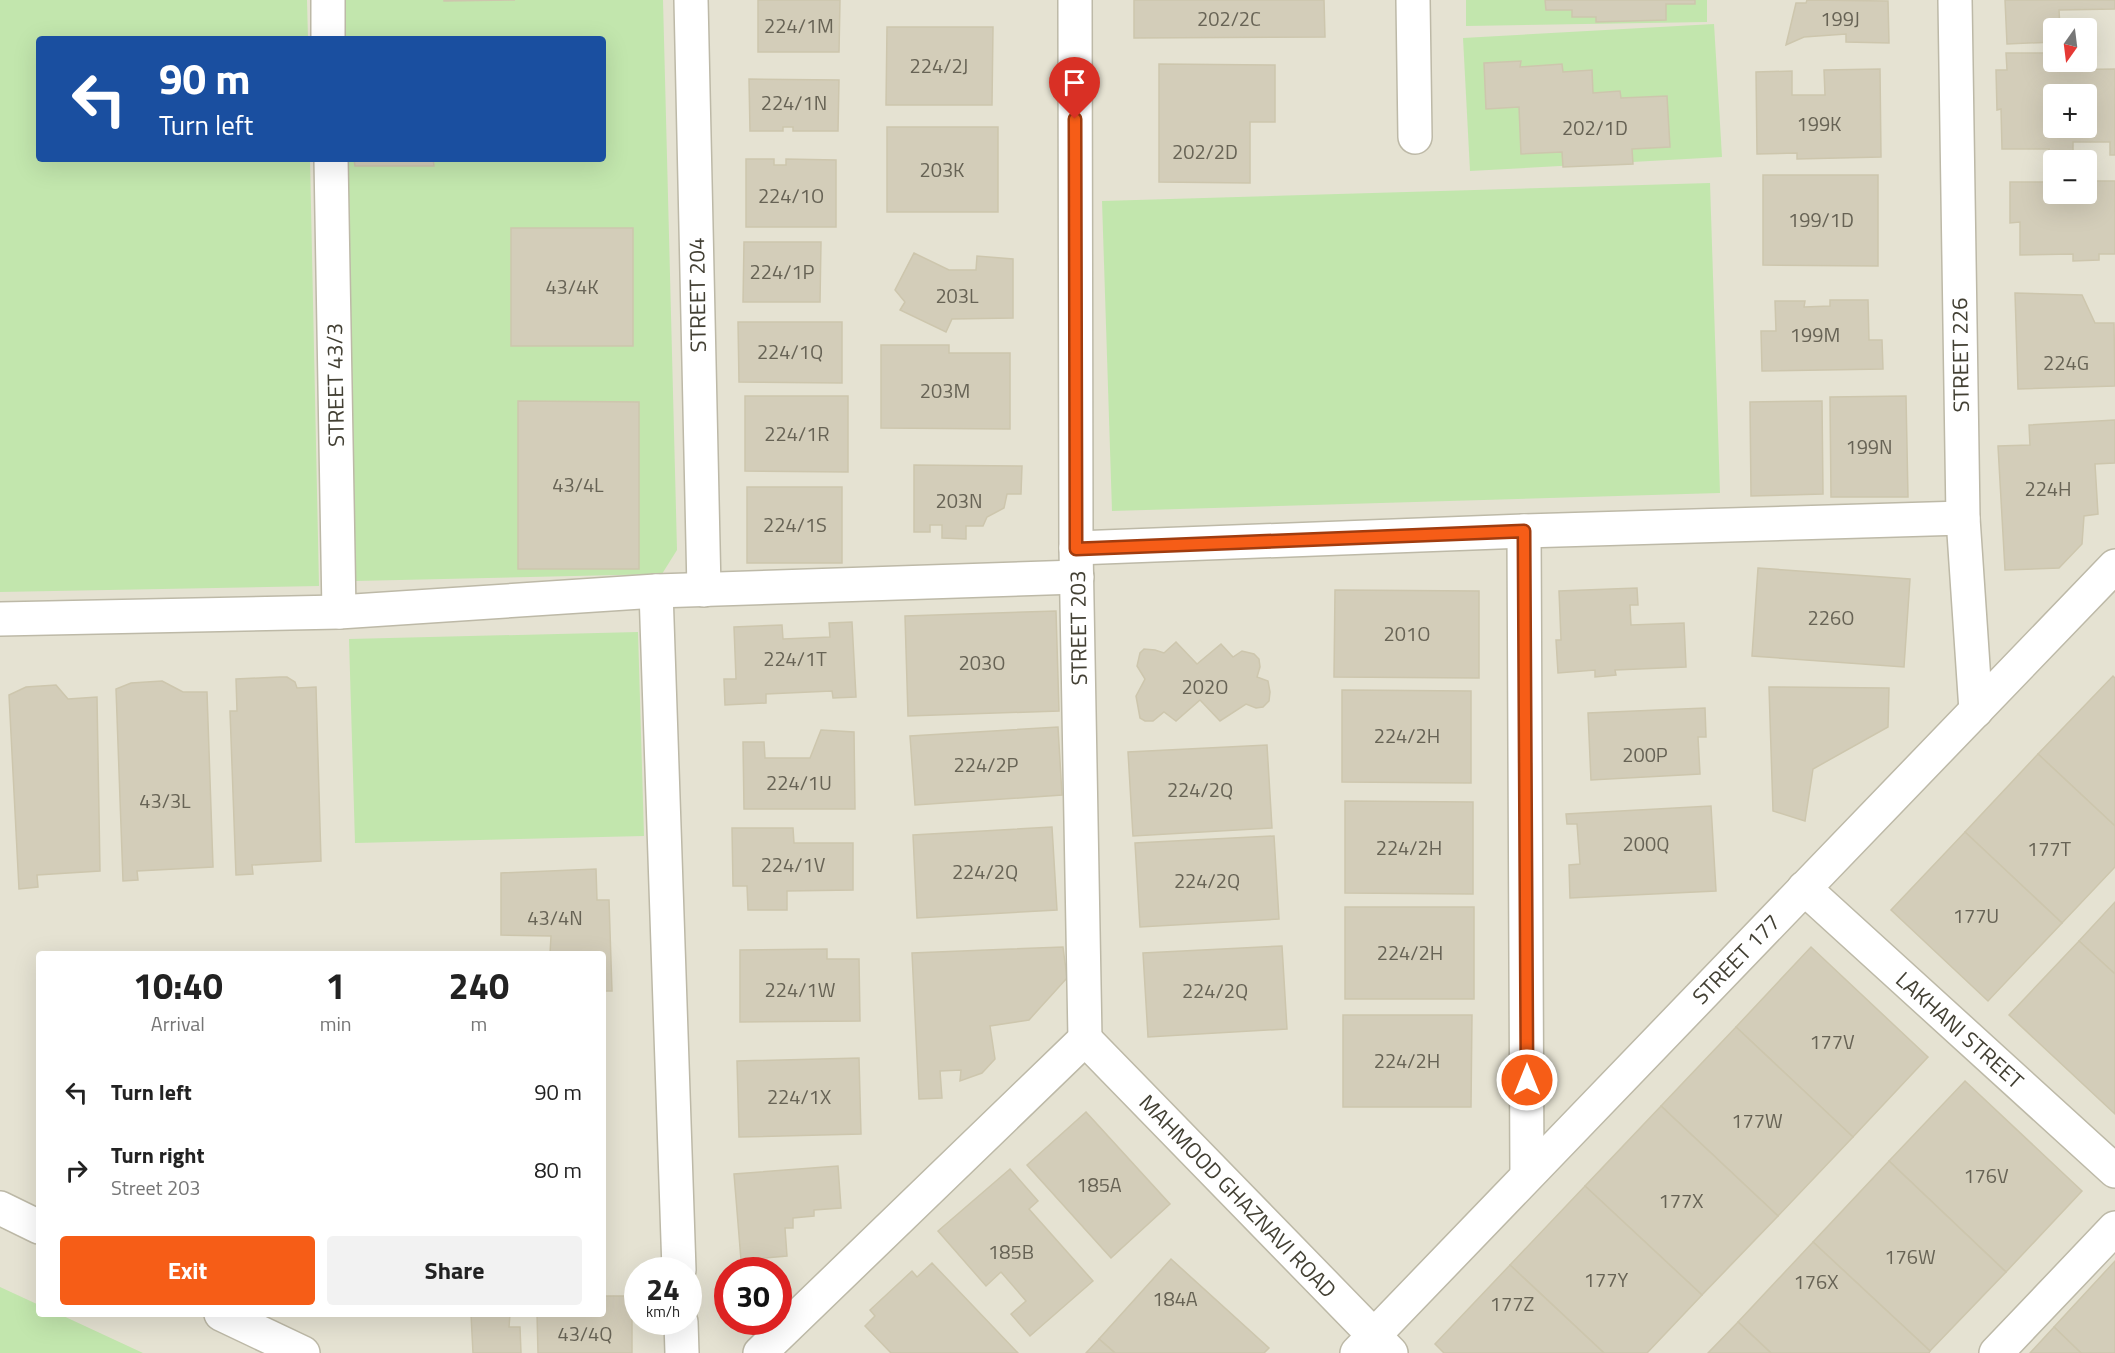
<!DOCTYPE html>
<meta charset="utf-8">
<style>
body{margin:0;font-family:"Titillium Web",sans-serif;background:#f2f2f2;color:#222;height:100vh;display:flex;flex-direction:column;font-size:22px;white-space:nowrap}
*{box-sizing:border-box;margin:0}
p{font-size:20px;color:#767676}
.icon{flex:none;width:33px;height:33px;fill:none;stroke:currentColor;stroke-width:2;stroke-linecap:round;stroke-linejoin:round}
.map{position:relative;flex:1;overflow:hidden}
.details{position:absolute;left:36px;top:951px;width:570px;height:366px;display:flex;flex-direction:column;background:#fff;border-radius:6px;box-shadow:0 6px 24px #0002}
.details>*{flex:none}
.top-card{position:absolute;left:36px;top:36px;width:570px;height:126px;border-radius:6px;box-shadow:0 6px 24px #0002;background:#1a4fa0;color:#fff;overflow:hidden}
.needle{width:39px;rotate:194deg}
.tools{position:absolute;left:2043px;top:18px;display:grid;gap:12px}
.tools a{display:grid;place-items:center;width:54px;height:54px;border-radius:6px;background:#fff;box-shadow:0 6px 24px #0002;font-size:30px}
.speed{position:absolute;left:624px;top:1257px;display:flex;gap:12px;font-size:30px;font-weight:700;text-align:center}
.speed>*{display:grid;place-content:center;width:78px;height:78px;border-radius:50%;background:#fff;box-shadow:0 6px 24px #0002;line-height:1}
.speed small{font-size:15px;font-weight:400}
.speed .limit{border:9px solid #d22;background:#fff;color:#111}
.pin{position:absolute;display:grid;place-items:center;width:51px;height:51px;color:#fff;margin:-62px -26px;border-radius:50% 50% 50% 0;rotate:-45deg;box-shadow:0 0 6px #0007}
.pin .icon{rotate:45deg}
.me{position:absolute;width:66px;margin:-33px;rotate:0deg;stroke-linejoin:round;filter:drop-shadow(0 0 4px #0008)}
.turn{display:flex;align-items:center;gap:21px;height:126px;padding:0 24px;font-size:27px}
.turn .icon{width:78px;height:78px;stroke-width:2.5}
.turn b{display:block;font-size:42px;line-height:51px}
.eta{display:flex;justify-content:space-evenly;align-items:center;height:102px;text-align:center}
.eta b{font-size:36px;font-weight:700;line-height:42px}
.cta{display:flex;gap:12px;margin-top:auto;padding:12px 24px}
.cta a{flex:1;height:69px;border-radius:6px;background:#f65d17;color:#fff;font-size:24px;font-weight:700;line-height:69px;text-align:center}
.cta a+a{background:#f2f2f2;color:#222}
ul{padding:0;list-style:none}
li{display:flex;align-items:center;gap:18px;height:78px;padding:0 24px}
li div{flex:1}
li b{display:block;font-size:22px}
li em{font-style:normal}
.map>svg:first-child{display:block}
.residential{fill:#e5e2d2;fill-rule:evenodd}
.green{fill:#c2e6ad}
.building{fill:#d3cdb9;stroke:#cdc6ad;stroke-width:1.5;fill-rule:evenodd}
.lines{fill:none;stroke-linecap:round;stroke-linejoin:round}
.minor-casing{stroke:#bdb9a7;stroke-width:36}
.minor{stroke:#fff;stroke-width:33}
.route-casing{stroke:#a03c0f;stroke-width:15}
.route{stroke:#f65d17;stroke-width:10}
.labels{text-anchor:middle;stroke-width:4.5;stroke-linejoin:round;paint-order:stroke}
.number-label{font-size:20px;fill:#676355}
.street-label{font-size:22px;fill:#434034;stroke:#fff}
</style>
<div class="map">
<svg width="2115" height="1353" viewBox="0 0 2115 1353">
<rect width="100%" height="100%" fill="#f1f0e4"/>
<path class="residential" d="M0 0H2115V1353H0ZM2054 28H2086V62H2054ZM39 39H603V159H39ZM2054 94H2086V128H2054ZM2054 160H2086V194H2054ZM39 954H603V1314H39ZM638 1270H688V1322H638ZM728 1270H778V1322H728Z"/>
<g class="green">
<polygon points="0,0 307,0 308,39 39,39 39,159 310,159 319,586 0,592"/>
<polygon points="340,0 663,0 677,550 662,574 355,581 344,159 603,159 603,39 341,39"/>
<polygon points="1466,0 1707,0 1707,22 1466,26"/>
<polygon points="1714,24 1722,157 1470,171 1463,38"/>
<polygon points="1710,183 1720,493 1112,511 1102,201"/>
<polygon points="638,632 644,836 355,843 349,639"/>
<polygon points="0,1287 39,1305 39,1314 59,1314 143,1353 0,1353"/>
</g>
<g class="building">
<polygon points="444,0 515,0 444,1"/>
<polygon points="758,0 840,0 839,52 758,52"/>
<polygon points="1134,0 1324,0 1325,37 1134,38"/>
<polygon points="1545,0 1695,0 1695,4 1666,4 1666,20 1596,22 1596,17 1572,17 1572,10 1546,10"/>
<polygon points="1807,0 1888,1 1889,43 1846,42 1846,34 1804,37 1786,45 1796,3 1806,3"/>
<polygon points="2005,0 2115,0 2115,9 2059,10 2060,28 2054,28 2054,42 2007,44"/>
<polygon points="887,27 993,27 992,105 886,105"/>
<path d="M2006 53H2051V70L2115 69V155H2110V142H2073V159H2049V149H2002L2001 109 1997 110 1996 70H2007ZM2054 94H2086V128H2054Z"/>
<polygon points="1521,61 1520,67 1562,64 1563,72 1592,70 1593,93 1620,91 1621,98 1667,96 1670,147 1632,149 1633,164 1563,167 1562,152 1521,154 1519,107 1486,109 1484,63"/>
<polygon points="1159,64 1275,65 1275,122 1250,122 1250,183 1159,182"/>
<polygon points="1880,69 1881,157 1797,159 1797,153 1757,154 1756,72 1792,71 1792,95 1825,95 1824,70"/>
<polygon points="749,79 839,80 838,131 793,131 793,127 783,127 783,131 750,131"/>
<rect x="887" y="127" width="111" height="85"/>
<polygon points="354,159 433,159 434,166 355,166"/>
<polygon points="746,159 774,159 774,165 786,165 786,159 836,160 836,227 746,227"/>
<polygon points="1763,175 1878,175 1878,266 1763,265"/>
<polygon points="2086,181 2115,181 2115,254 2099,254 2099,260 2073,261 2073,254 2020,255 2020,222 2010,223 2010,182 2054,182 2054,194 2086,194"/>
<rect x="511" y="228" width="122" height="118"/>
<polygon points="744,242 821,242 820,302 743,302"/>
<polygon points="914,253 949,270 976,270 977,256 1013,259 1013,318 952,319 946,332 900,310 905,302 895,290"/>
<polygon points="2015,293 2082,295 2095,323 2114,323 2115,386 2018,389"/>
<polygon points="1830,300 1868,300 1869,340 1882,340 1883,369 1762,371 1761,331 1776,331 1775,301 1805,301 1804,307 1830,306"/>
<polygon points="738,322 842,322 842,383 739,382"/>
<polygon points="881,345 949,345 949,353 1010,353 1010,429 881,428"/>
<polygon points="745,396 848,396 848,472 745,471"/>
<polygon points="1906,396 1908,497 1831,497 1830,397"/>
<polygon points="518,401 639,402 639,569 518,569"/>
<polygon points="1822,401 1823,494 1751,496 1750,402"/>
<polygon points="2115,420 2115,463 2095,464 2098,514 2084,516 2082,544 2059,568 2005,570 1998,446 2030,445 2029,425"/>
<polygon points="914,465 1022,466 1021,494 1007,494 1004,508 987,517 983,526 966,526 966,539 942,538 942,525 930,525 930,532 914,532"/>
<rect x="747" y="487" width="95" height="76"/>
<polygon points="1758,568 1910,579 1904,667 1752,656"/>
<polygon points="1637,588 1638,605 1630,605 1631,625 1684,623 1686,667 1615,670 1616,675 1595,677 1595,670 1558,673 1556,640 1561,640 1559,591"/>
<polygon points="1335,590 1479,591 1479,678 1334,677"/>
<polygon points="1056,611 1059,711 908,716 905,616"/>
<polygon points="852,622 856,697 833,698 832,691 766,694 766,703 725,705 724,679 736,679 734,627 782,625 783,639 830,637 829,623"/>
<polygon points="1176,642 1197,664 1221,644 1233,657 1242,651 1254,654 1259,659 1260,667 1257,677 1268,681 1270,692 1269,701 1263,707 1256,708 1246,704 1220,721 1200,700 1176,721 1164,712 1153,721 1145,721 1140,718 1136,696 1145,679 1137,666 1140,653 1144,649 1155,650 1164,653"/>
<polygon points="2113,676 2115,678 2115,826 2038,754"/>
<polygon points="280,677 287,677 295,682 297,688 316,687 321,861 252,865 253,874 236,875 230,711 237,711 236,679"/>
<polygon points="162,681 183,692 207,692 213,867 137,871 138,880 123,881 116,689 131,683"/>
<polygon points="56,685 68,699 97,697 100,871 37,875 38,887 19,889 9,695 26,687"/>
<polygon points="1769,687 1889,688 1888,727 1813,769 1805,821 1773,811"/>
<polygon points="1342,690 1471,691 1471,783 1342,782"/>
<polygon points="1705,708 1706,737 1698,737 1700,774 1591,780 1588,713"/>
<polygon points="1058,727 1062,795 915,805 910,736"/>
<polygon points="821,730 854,732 855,809 744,809 743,742 764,742 765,758 810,758"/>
<polygon points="1267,745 1272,828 1133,836 1128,752"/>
<polygon points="2038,754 2115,826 2115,867 2062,923 1965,832"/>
<polygon points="1345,801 1473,802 1473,894 1345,893"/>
<polygon points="1711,806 1716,891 1570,898 1569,865 1580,864 1577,824 1567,824 1566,814"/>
<polygon points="1052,827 1057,910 917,918 913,835"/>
<polygon points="732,828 793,828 794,843 853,843 853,890 787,891 787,910 748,910 747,886 733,886"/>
<polygon points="1965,832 2062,923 1988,1001 1891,910"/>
<polygon points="1274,836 1279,919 1140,927 1135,843"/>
<polygon points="596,869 597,900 609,900 612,991 603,991 603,954 550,954 551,936 501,935 501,873"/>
<polygon points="2115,902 2115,974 2079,941"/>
<rect x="1345" y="907" width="129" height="92"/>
<polygon points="2079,941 2115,974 2115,1114 2009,1015"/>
<polygon points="1282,946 1287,1029 1148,1037 1143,953"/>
<polygon points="1063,947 1067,978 1029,1020 990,1026 995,1059 982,1073 960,1081 961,1070 940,1071 942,1098 919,1099 912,953"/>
<polygon points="1811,947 1928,1057 1853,1137 1736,1027"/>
<polygon points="827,949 827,959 859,959 860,1021 740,1022 740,950"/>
<polygon points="1343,1015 1472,1015 1471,1107 1343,1107"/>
<polygon points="1736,1027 1853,1137 1778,1216 1661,1106"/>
<polygon points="859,1058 861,1134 739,1137 737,1061"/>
<polygon points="1965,1081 2082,1191 2006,1272 1889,1161"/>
<polygon points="1661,1106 1778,1216 1702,1295 1585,1186"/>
<polygon points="1086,1112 1170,1204 1111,1258 1027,1165"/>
<polygon points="1889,1161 2006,1272 1930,1351 1813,1242"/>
<polygon points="838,1166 841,1208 814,1210 814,1216 793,1218 793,1228 785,1228 787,1256 741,1260 734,1174"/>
<polygon points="1010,1169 1038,1201 1029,1209 1093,1281 1030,1336 1011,1314 1026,1301 1001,1272 986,1286 938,1231"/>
<polygon points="1585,1186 1702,1295 1647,1353 1604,1353 1510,1265"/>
<polygon points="1813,1242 1930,1351 1929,1353 1771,1353 1738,1322"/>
<polygon points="1171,1259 1269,1348 1264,1353 1115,1353 1099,1339"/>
<polygon points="2115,1261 2115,1353 2081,1353 2054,1327"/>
<polygon points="932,1263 1018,1353 891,1353 865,1326 875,1316 870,1310 912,1271 917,1277"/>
<polygon points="1510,1265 1604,1353 1444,1353 1435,1344"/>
<polygon points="603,1296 632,1296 632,1353 538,1353 537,1314 603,1314"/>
<polygon points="471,1314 510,1314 509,1327 520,1327 521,1353 473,1353"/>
<polygon points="1738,1322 1771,1353 1708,1353"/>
<polygon points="2054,1327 2081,1353 2030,1353"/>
<polygon points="1099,1339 1115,1353 1086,1353"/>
</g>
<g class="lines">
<defs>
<g id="minor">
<polyline points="328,0 328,39"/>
<polyline points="691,0 704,590"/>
<polyline points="1075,0 1076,548 1085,1039"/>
<polyline points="1413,0 1415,137"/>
<polyline points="1955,0 1963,518 1976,711"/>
<polyline points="331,159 339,612"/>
<polyline points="1524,531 1527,1175"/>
<polyline points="1076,548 1524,531 1963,518"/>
<polyline points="656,591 679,1270"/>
<polyline points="0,619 339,612 656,591 1077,577"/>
<polyline points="1804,888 2115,1171"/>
<polyline points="1085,1039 1391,1353"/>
<polyline points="0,1208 39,1227"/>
<polyline points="221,1314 303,1353"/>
<polyline points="681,1322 682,1353"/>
<polyline points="760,1353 1085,1039"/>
<polyline points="1357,1353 2115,566"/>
<polyline points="1996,1353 2115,1228"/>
</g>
</defs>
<use href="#minor" class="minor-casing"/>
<use href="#minor" class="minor"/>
</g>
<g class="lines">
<defs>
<polyline id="route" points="1075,119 1076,549 1524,531 1527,1080"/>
</defs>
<use href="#route" class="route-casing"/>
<use href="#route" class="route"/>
</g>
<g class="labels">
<g class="number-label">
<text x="1229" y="26">202/2C</text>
<text x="1840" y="26">199J</text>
<text x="799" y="33">224/1M</text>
<text x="939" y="73">224/2J</text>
<text x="794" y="110">224/1N</text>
<text x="1819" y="131">199K</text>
<text x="1595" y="135">202/1D</text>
<text x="1205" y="159">202/2D</text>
<text x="942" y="177">203K</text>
<text x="791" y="203">224/1O</text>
<text x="1821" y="227">199/1D</text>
<text x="782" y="279">224/1P</text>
<text x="572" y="294">43/4K</text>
<text x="957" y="303">203L</text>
<text x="1815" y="342">199M</text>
<text x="790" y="359">224/1Q</text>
<text x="2066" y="370">224G</text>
<text x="945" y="398">203M</text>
<text x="797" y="441">224/1R</text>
<text x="1869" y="454">199N</text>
<text x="578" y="492">43/4L</text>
<text x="2048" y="496">224H</text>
<text x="959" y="508">203N</text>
<text x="795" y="532">224/1S</text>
<text x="1831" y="625">226O</text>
<text x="1407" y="641">201O</text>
<text x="795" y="666">224/1T</text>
<text x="982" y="670">203O</text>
<text x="1205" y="694">202O</text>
<text x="1407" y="743">224/2H</text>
<text x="1645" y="762">200P</text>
<text x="986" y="772">224/2P</text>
<text x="799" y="790">224/1U</text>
<text x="1200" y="797">224/2Q</text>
<text x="165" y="808">43/3L</text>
<text x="1646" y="851">200Q</text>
<text x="1409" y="855">224/2H</text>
<text x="2049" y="856">177T</text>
<text x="793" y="872">224/1V</text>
<text x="985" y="879">224/2Q</text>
<text x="1207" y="888">224/2Q</text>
<text x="1976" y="923">177U</text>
<text x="555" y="925">43/4N</text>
<text x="1410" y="960">224/2H</text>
<text x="800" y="997">224/1W</text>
<text x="1215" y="998">224/2Q</text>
<text x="1832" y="1049">177V</text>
<text x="1407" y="1068">224/2H</text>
<text x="799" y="1104">224/1X</text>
<text x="1757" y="1128">177W</text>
<text x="1986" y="1183">176V</text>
<text x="1099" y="1192">185A</text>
<text x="1681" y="1208">177X</text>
<text x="1011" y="1259">185B</text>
<text x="1910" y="1264">176W</text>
<text x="1606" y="1287">177Y</text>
<text x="1816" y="1289">176X</text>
<text x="1175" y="1306">184A</text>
<text x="1512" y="1311">177Z</text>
<text x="585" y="1341">43/4Q</text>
</g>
<g class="street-label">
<text transform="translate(697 295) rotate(-91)" y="8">STREET 204</text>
<text transform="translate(1960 355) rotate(-91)" y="8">STREET 226</text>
<text transform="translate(335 385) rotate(-91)" y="8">STREET 43/3</text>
<text transform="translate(1078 628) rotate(-91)" y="8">STREET 203</text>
<text transform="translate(1736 959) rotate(-46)" y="8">STREET 177</text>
<text transform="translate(1960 1030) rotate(42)" y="8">LAKHANI STREET</text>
<text transform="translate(1238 1196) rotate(46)" y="8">MAHMOOD GHAZNAVI ROAD</text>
</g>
</g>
</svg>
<div class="tools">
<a><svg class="needle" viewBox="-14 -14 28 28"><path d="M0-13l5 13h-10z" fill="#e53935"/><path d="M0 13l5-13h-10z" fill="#767676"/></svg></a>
<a>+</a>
<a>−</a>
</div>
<div class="speed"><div>24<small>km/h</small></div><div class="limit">30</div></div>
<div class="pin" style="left:1075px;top:119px;background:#d93025"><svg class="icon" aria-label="arrive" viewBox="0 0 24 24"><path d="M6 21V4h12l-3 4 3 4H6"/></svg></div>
<svg class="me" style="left:1527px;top:1080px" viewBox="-20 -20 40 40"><circle r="17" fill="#f65d17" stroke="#fff" stroke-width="3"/><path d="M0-11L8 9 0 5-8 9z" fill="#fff"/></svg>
<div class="top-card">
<div class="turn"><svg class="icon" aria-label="left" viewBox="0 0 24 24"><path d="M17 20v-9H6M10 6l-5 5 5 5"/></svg><div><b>90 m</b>Turn left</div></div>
</div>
<section class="details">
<div class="eta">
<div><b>10:40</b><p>Arrival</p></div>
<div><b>1</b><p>min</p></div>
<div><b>240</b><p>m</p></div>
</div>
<ul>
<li><svg class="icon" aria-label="left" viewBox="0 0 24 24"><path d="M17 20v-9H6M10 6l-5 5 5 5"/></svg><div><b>Turn left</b></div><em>90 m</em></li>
<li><svg class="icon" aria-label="right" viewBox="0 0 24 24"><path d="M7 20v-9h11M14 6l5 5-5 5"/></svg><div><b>Turn right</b><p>Street 203</p></div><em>80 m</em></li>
</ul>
<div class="cta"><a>Exit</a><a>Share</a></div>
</section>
</div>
